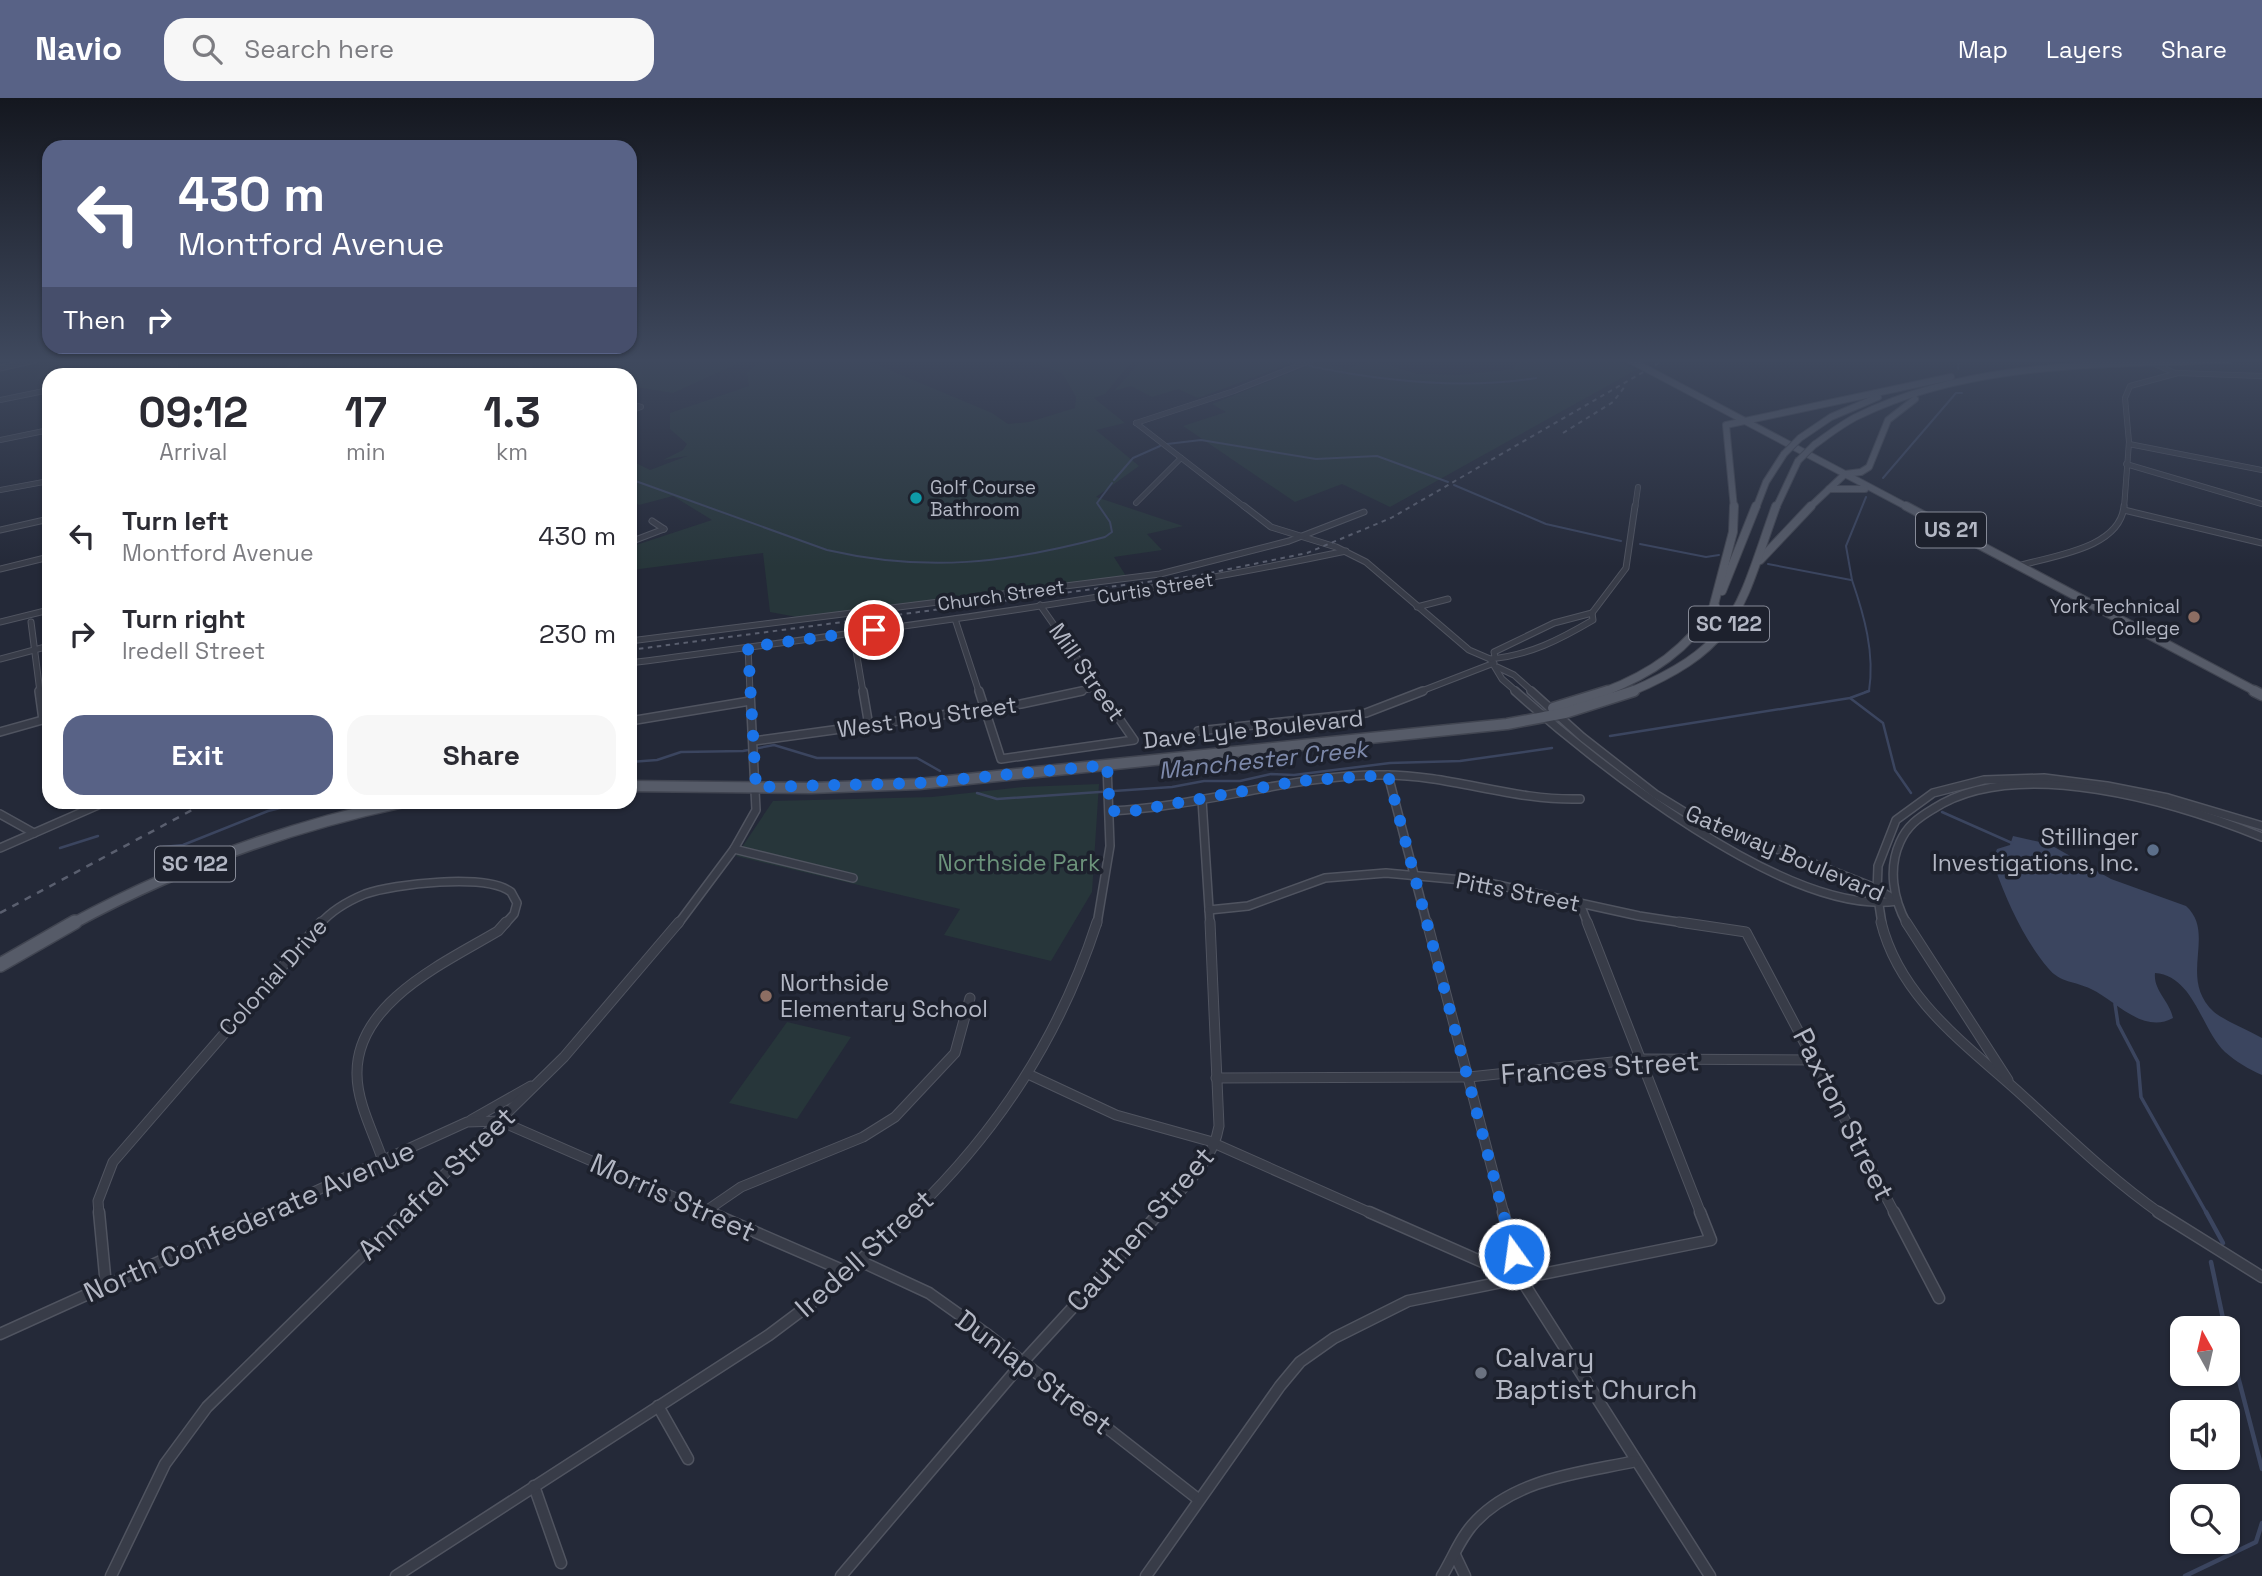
<!DOCTYPE html>
<style>
body{margin:0;font-family:"Space Grotesk",sans-serif;background:#f7f7f7;color:#2b2b33;height:100vh;display:flex;flex-direction:column;font-size:26px;white-space:nowrap}
*{box-sizing:border-box;margin:0}
p{font-size:23px;color:#7c7c81}
.icon{flex:none;width:38px;height:38px;fill:none;stroke:currentColor;stroke-width:2;stroke-linecap:round;stroke-linejoin:round}
.map{position:relative;flex:1;overflow:hidden}
.drawer{position:absolute;left:42px;top:270px;width:595px;height:441px;display:flex;flex-direction:column;background:#fff;border-radius:21px;box-shadow:0 2px 5px #0004}
.drawer>*{flex:none}
.hud{position:absolute;left:42px;top:42px;width:595px;height:214px;border-radius:21px;box-shadow:0 2px 5px #0004;background:#586286;color:#fff;overflow:hidden}
.needle{width:46px;rotate:352deg}
.controls{position:absolute;left:2170px;top:1218px;display:grid;gap:14px}
.controls a{display:grid;place-items:center;width:70px;height:70px;border-radius:14px;background:#fff;box-shadow:0 2px 5px #0004;font-size:35px}
.pin{position:absolute;display:grid;place-items:center;width:60px;height:60px;color:#fff;margin:-30px;border:4px solid #fff;border-radius:50%;box-shadow:0 2px 7px #0007}
.me{position:absolute;width:77px;margin:-38px;rotate:346deg;stroke-linejoin:round;filter:drop-shadow(0 0 5px #0008)}
.turn{display:flex;align-items:center;gap:24px;height:147px;padding:0 21px;font-size:32px}
.turn .icon{width:91px;height:91px;stroke-width:2.5}
.turn b{display:block;font-size:49px;line-height:60px}
.then{display:flex;align-items:center;height:66px;padding:0 21px;background:#0003;gap:14px;font-size:26px}
.eta{display:flex;justify-content:space-evenly;align-items:center;height:119px;text-align:center}
.eta b{font-size:42px;font-weight:700;line-height:49px}
.primary-button{display:flex;gap:14px;margin-top:auto;padding:14px 21px}
.primary-button a{flex:1;height:80px;border-radius:21px;background:#586286;color:#fff;font-size:28px;font-weight:700;line-height:80px;text-align:center}
.primary-button a+a{background:#f7f7f7;color:#2b2b33}
ul{padding:0;list-style:none}
li{display:flex;align-items:center;gap:21px;height:98px;padding:0 21px}
li div{flex:1}
li b{display:block;font-size:26px}
li em{font-style:normal}
header{display:flex;align-items:center;gap:42px;box-sizing:border-box;height:98px;padding:0 35px;background:#586286;color:#fff}
header strong{font-size:33px}
nav{display:flex;gap:38px;margin-inline-start:auto;font-size:24px}
.search{width:490px;height:63px;background:#f7f7f7;display:flex;align-items:center;gap:18px;box-sizing:border-box;padding:0 24px;border-radius:21px;color:#7c7c81;font-size:26px}
.map>svg:first-child{display:block}
.green{fill:#27363a}
.water{fill:#3b455f}
.lines{fill:none;stroke-linecap:round;stroke-linejoin:round}
.stream-far3{stroke:#3b455f;stroke-width:2}
.stream-far2{stroke:#3b455f;stroke-width:2.5}
.stream-far1{stroke:#3b455f;stroke-width:3.5}
.stream{stroke:#3b455f;stroke-width:4.5}
.minor-far4-casing{stroke:#505460;stroke-width:6}
.minor-far3-casing{stroke:#505460;stroke-width:7}
.minor-far2-casing{stroke:#505460;stroke-width:10}
.minor-far1-casing{stroke:#505460;stroke-width:11}
.minor-casing{stroke:#505460;stroke-width:13}
.tertiary-casing{stroke:#505460;stroke-width:7}
.primary-far3-casing{stroke:#414551;stroke-width:8}
.primary-far2-casing{stroke:#414551;stroke-width:10}
.primary-far1-casing{stroke:#414551;stroke-width:13}
.primary-casing{stroke:#414551;stroke-width:16}
.minor-far4{stroke:#383c48;stroke-width:4.5}
.minor-far3{stroke:#383c48;stroke-width:5}
.minor-far2{stroke:#383c48;stroke-width:7}
.minor-far1{stroke:#383c48;stroke-width:9}
.minor{stroke:#383c48;stroke-width:10}
.tertiary{stroke:#383c48;stroke-width:5}
.primary-far3{stroke:#565b68;stroke-width:6}
.primary-far2{stroke:#565b68;stroke-width:8}
.primary-far1{stroke:#565b68;stroke-width:10}
.primary{stroke:#565b68;stroke-width:13}
.rail-far1{stroke:#5a5f6f;stroke-width:2;stroke-dasharray:4.5 4.5;stroke-linecap:butt}
.rail{stroke:#5a5f6f;stroke-width:2.5;stroke-dasharray:7 7;stroke-linecap:butt}
.primary-bridge-casing{stroke:#414551;stroke-width:8;stroke-linecap:butt}
.primary-bridge{stroke:#565b68;stroke-width:6}
.route{stroke:#1a73e8;stroke-width:12;stroke-dasharray:0 21.6}
.culture-dot{fill:#0f9aa8;stroke:#1d212d;stroke-width:2.5}
.education-dot{fill:#8d6e63;stroke:#1d212d;stroke-width:2.5}
.service-dot{fill:#5c6f8a;stroke:#1d212d;stroke-width:2.5}
.worship-dot{fill:#6b7280;stroke:#1d212d;stroke-width:2.5}
.labels{text-anchor:middle;stroke-width:7;stroke-linejoin:round;paint-order:stroke}
.far-poi-label{font-size:19px;fill:#b3b7c4;stroke:#1d212d;text-anchor:start}
.far-street-label{font-size:19px;fill:#b3b7c4;stroke:#1d212d}
.shield{fill:#1d212d;stroke:#868a97;stroke-width:2}
.shield-label{font-size:21px;font-weight:bold;fill:#b3b7c4}
.street-label{font-size:23px;fill:#b3b7c4;stroke:#1d212d}
.poi-label{font-size:23px;fill:#b3b7c4;stroke:#1d212d;text-anchor:end}
.park-label{font-size:23px;fill:#6c937b;stroke:#1d212d}
.water-label{font-size:24px;font-style:italic;fill:#7d89aa;stroke:#1d212d}
.near-street-label{font-size:28px;fill:#b3b7c4;stroke:#1d212d}
.near-poi-label{font-size:28px;fill:#b3b7c4;stroke:#1d212d;text-anchor:start}
</style>
<header>
<strong>Navio</strong>
<div class="search"><svg class="icon" aria-label="search" viewBox="0 0 24 24"><circle cx="10" cy="10" r="6"/><path d="M15 15l6 6"/></svg>Search here</div>
<nav><a>Map</a><a>Layers</a><a>Share</a></nav>
</header>
<div class="map">
<svg width="2262" height="1478" viewBox="0 0 2262 1478">
<rect width="100%" height="100%" fill="#242938"/>
<g class="green">
<polygon points="646,262 745,262 673,295 630,288 630,276 613,276"/>
<polygon points="763,262 866,262 992,315 1008,326 1029,324 1075,310 1076,299 1063,276 1028,262 1133,262 1105,296 1094,300 1125,325 1096,332 1139,368 1096,399 1183,428 1147,436 1162,452 1114,459 1126,478 797,519 770,514 763,455 632,472 630,449 712,422 673,398 639,407 630,401 630,362 650,372 687,358 663,362 683,352 687,346 670,331 670,315 749,288 747,275"/>
<polygon points="1142,262 1300,262 1198,300 1178,291 1152,299 1131,288 1114,293"/>
<polygon points="1372,262 1418,276 1459,277 1514,271 1518,262 1616,262 1636,272 1390,409 1342,386 1295,404 1183,328 1226,314 1212,306 1318,264 1346,271"/>
<polygon points="1099,686 1092,794 1051,863 944,837 960,811 736,758 773,703 932,699 1023,689"/>
<polygon points="787,924 851,939 797,1021 729,1005"/>
</g>
<path class="water" d="M2013 738 2049 746 2111 781 2186 808C2217 836 2177 880 2214 914 2225 923 2248 932 2262 940V977C2250 972 2235 963 2225 954 2201 931 2194 878 2155 875 2153 892 2170 904 2173 920 2143 937 2115 902 2091 891 2075 883 2060 885 2048 870 2025 843 2007 804 1995 770L1993 761 1997 751 2010 747Z"/>
<g class="lines">
<g class="stream-far3">
<polyline points="1282,262 1292,264"/>
<path d="M1309 268C1382 283 1462 292 1536 280"/>
<polyline points="1958,271 1959,262"/>
<polyline points="321,273 333,275"/>
<polyline points="1167,346 1201,342 1316,361 1377,358 1448,384"/>
<polyline points="1883,380 1956,295 1962,295"/>
<path d="M630 381 827 452C927 475 1007 465 1105 439L1112 434 1110 424 1097 405 1112 385"/>
<polyline points="1114,382 1133,360 1160,348"/>
<polyline points="1454,387 1546,426 1621,443"/>
<polyline points="1640,446 1706,459 1719,457"/>
<polyline points="1768,466 1851,482"/>
<polyline points="1852,482 1846,448 1866,399"/>
<path d="M1852 482C1864 517 1875 555 1869 593L1865 594"/>
</g>
<g class="stream-far2">
<polyline points="1850,600 1883,625 1895,672 1911,695"/>
<polyline points="1610,638 1850,600 1869,593"/>
<polyline points="630,664 657,662 681,654 743,653 774,647 817,660 917,660 940,673"/>
<polyline points="977,695 997,701 1172,689 1204,683 1240,683 1271,676 1294,677 1390,665 1460,663 1552,650"/>
<polyline points="1942,714 2012,745"/>
<polyline points="163,749 183,747 268,713 305,704"/>
<polyline points="60,750 98,738"/>
</g>
<polyline class="stream-far1" points="2115,906 2118,926 2138,964 2141,999 2207,1116"/>
<g class="stream">
<polyline points="2206,1114 2223,1145"/>
<polyline points="2211,1164 2225,1230"/>
<polyline points="2228,1240 2262,1371"/>
<polyline points="2185,1478 2256,1444 2262,1425"/>
</g>
<defs>
<g id="minor-far4">
<polyline points="153,262 175,265 175,270 161,276"/>
<polyline points="514,262 539,276"/>
<polyline points="2155,266 2175,275"/>
<polyline points="282,276 302,262"/>
<polyline points="0,302 49,292"/>
<polyline points="630,306 641,309 630,313"/>
<polyline points="1136,325 1246,410"/>
<polyline points="1136,325 1234,293 1312,262"/>
<polyline points="0,342 49,332"/>
<polyline points="2129,346 2262,372"/>
<polyline points="2126,366 2262,406"/>
<polyline points="0,392 49,383"/>
<polyline points="1136,405 1181,360"/>
<polyline points="1635,410 1638,389"/>
<polyline points="2124,410 2129,344 2125,300 2130,288 2178,275 2262,278"/>
</g>
<g id="minor-far3">
<polyline points="1244,408 1271,429 1336,449 1366,464 1469,552 1490,561 1502,581 1517,594"/>
<polyline points="2124,412 2262,445"/>
<polyline points="652,423 664,431"/>
<polyline points="0,432 49,421"/>
<polyline points="630,444 664,431"/>
<path d="M2018 468C2051 458 2120 451 2124 408"/>
<polyline points="0,471 49,459"/>
<polyline points="1040,507 1101,594"/>
<polyline points="1417,509 1448,501"/>
<polyline points="955,521 979,594"/>
<polyline points="0,524 49,512"/>
<polyline points="31,524 40,594"/>
<polyline points="853,535 863,594"/>
<polyline points="630,543 1160,476 1289,443 1364,414"/>
<polyline points="748,549 750,594"/>
<polyline points="1495,559 1494,554 1554,525 1592,515"/>
<polyline points="0,561 49,548"/>
<path d="M1490 561C1530 557 1559 542 1593 522L1592 515 1626 470 1635 408"/>
<path d="M630 565C870 533 1109 503 1346 453"/>
<polyline points="1497,569 1514,577 1533,594"/>
<polyline points="1074,594 1099,589"/>
<polyline points="1419,594 1494,565"/>
</g>
<g id="minor-far2">
<polyline points="39,593 43,622 49,623"/>
<polyline points="863,593 869,628"/>
<polyline points="979,593 1001,661 1134,642 1100,593"/>
<path d="M1515 593C1594 664 1787 819 1897 803"/>
<polyline points="1531,593 1582,639 1655,696 1686,715 1875,790 1896,802"/>
<polyline points="630,623 750,603"/>
<polyline points="1198,633 1366,615 1423,593"/>
<polyline points="0,634 46,621"/>
<polyline points="754,643 1021,606 1082,593"/>
<polyline points="1388,677 1427,826"/>
<polyline points="1202,702 1210,826"/>
<path d="M1110 713C1203 709 1291 676 1385 677 1451 677 1513 703 1580 701"/>
<polyline points="0,716 34,735"/>
<polyline points="0,750 105,704"/>
<polyline points="734,751 853,780"/>
<polyline points="1580,806 1588,826"/>
<polyline points="1209,812 1248,808 1325,780 1386,775 1484,784 1639,818 1691,826"/>
<path d="M320 826C332 812 348 803 365 796 394 786 486 775 511 794L517 805 514 816 505 826"/>
<polyline points="678,826 734,751 756,712 750,593"/>
<polyline points="1097,826 1110,748 1107,667"/>
<polyline points="1882,826 1877,794 1878,768 1896,722 1933,695 1984,682 2044,680 2107,688 2168,700 2262,728"/>
<path d="M1907 826C1893 801 1888 770 1900 744 1907 728 1918 720 1933 711 2017 656 2176 704 2262 739"/>
</g>
<g id="minor-far1">
<polyline points="1427,824 1504,1116"/>
<polyline points="1587,824 1701,1116"/>
<polyline points="1679,824 1746,834 1895,1116"/>
<path d="M1881 824C1900 901 1968 948 2023 998 2068 1039 2111 1081 2161 1116"/>
<polyline points="1906,824 2008,982"/>
<polyline points="1028,976 1116,1017 1209,1043 1373,1116"/>
<polyline points="1216,980 1469,979 1641,961 1815,962"/>
<polyline points="471,1022 531,988"/>
<path d="M383 1063C374 1036 357 1005 357 976 356 904 446 864 498 833L506 824"/>
<polyline points="706,1113 741,1089 863,1039 895,1019 955,955 970,900"/>
<polyline points="99,1116 98,1103 113,1064 321,824"/>
<polyline points="265,1116 467,1024 500,1023 713,1116"/>
<polyline points="404,1116 564,959 679,824"/>
<path d="M912 1116C999 1032 1060 938 1097 824"/>
<path d="M1159 1116C1183 1090 1213 1064 1219 1028L1210 824"/>
</g>
<g id="minor">
<polyline points="99,1114 106,1188"/>
<polyline points="709,1114 847,1174"/>
<polyline points="1369,1114 1521,1181"/>
<polyline points="1503,1114 1521,1181 1710,1478"/>
<polyline points="1894,1114 1939,1200"/>
<polyline points="2158,1114 2262,1179"/>
<polyline points="860,1163 929,1195 988,1237 1198,1401"/>
<polyline points="0,1236 269,1114"/>
<polyline points="658,1308 688,1361"/>
<polyline points="534,1388 561,1465"/>
<polyline points="1455,1457 1465,1478"/>
<polyline points="111,1478 165,1366 207,1309 406,1114"/>
<polyline points="396,1478 769,1237 817,1201 914,1114"/>
<polyline points="841,1478 1023,1264 1160,1114"/>
<polyline points="1146,1478 1280,1288 1300,1264 1334,1240 1408,1203 1711,1142 1700,1114"/>
<path d="M1442 1478C1453 1460 1461 1438 1476 1423 1517 1380 1581 1375 1636 1363"/>
</g>
<polyline id="tertiary" points="0,270 35,262"/>
<g id="primary-far3">
<polyline points="1630,262 1909,410"/>
<polyline points="1800,340 1831,319 1878,299"/>
<path d="M1814 347C1828 337 1843 325 1858 318 1972 262 2106 267 2229 262"/>
<polyline points="1829,391 1865,391"/>
<polyline points="1734,410 1726,327 1951,279"/>
<polyline points="1756,410 1766,384 1784,356"/>
<polyline points="1776,410 1798,363"/>
<polyline points="1809,410 1845,376 1861,374 1869,369 1888,322 1915,301"/>
</g>
<g id="primary-far2">
<polyline points="1906,408 2257,594"/>
<polyline points="1760,462 1811,408"/>
<polyline points="1722,493 1756,408"/>
<polyline points="1712,514 1733,434 1734,408"/>
<path d="M1604 594C1651 576 1688 551 1715 508"/>
<path d="M1630 594C1739 548 1739 511 1776 408"/>
</g>
<g id="primary-far1">
<polyline points="2254,593 2262,597"/>
<polyline points="1553,610 1608,593"/>
<polyline points="630,688 811,690 919,686 1507,626 1565,615 1634,593"/>
<path d="M72 826C177 769 287 729 404 704"/>
</g>
<polyline id="primary" points="0,867 75,824"/>
</defs>
<use href="#minor-far4" class="minor-far4-casing"/>
<use href="#minor-far3" class="minor-far3-casing"/>
<use href="#minor-far2" class="minor-far2-casing"/>
<use href="#minor-far1" class="minor-far1-casing"/>
<use href="#minor" class="minor-casing"/>
<use href="#tertiary" class="tertiary-casing"/>
<use href="#primary-far3" class="primary-far3-casing"/>
<use href="#primary-far2" class="primary-far2-casing"/>
<use href="#primary-far1" class="primary-far1-casing"/>
<use href="#primary" class="primary-casing"/>
<use href="#minor-far4" class="minor-far4"/>
<use href="#minor-far3" class="minor-far3"/>
<use href="#minor-far2" class="minor-far2"/>
<use href="#minor-far1" class="minor-far1"/>
<use href="#minor" class="minor"/>
<use href="#tertiary" class="tertiary"/>
<use href="#primary-far3" class="primary-far3"/>
<use href="#primary-far2" class="primary-far2"/>
<use href="#primary-far1" class="primary-far1"/>
<use href="#primary" class="primary"/>
<g class="rail-far1">
<polyline points="1563,335 1613,304 1626,287"/>
<polyline points="630,552 1200,477 1307,455 1391,420 1664,262"/>
</g>
<polyline class="rail" points="0,815 207,704"/>
<defs>
<g id="primary-bridge">
<polyline points="1784,356 1800,340"/>
<polyline points="1798,363 1814,347"/>
</g>
</defs>
<use href="#primary-bridge" class="primary-bridge-casing"/>
<use href="#primary-bridge" class="primary-bridge"/>
</g>
<linearGradient id="sky" x2="0" y2="1"><stop stop-color="#14171f"/><stop offset="0.56" stop-color="#3f495e"/><stop offset="1" stop-color="#3f495e" stop-opacity="0"/></linearGradient>
<rect width="2262" height="469" fill="url(#sky)"/>
<g class="lines">
<polyline class="route" points="874,532 748,549 756,689 919,685 1107,667 1110,713 1133,713 1298,683 1388,677 1514,1156"/>
</g>
<circle class="culture-dot" cx="916" cy="400" r="7"/>
<g class="education-dot">
<circle cx="2194" cy="519" r="7"/>
<circle cx="766" cy="898" r="7"/>
</g>
<circle class="service-dot" cx="2153" cy="752" r="7"/>
<circle class="worship-dot" cx="1481" cy="1275" r="7"/>
<g class="labels">
<g class="far-poi-label">
<text x="930" y="396">Golf Course<tspan x="930" dy="22">Bathroom</tspan></text>
<text x="2180" y="515" text-anchor="end">York Technical<tspan x="2180" dy="22">College</tspan></text>
</g>
<g class="far-street-label">
<text transform="translate(1155 490) rotate(-9)" y="7">Curtis Street</text>
<text transform="translate(1001 497) rotate(-8)" y="7">Church Street</text>
</g>
<g class="shield">
<rect x="1916" y="414.5" width="70" height="35" rx="5"/>
<rect x="1689" y="508.5" width="80" height="35" rx="5"/>
<rect x="155" y="748.5" width="80" height="35" rx="5"/>
</g>
<g class="shield-label">
<text x="1951" y="439">US 21</text>
<text x="1729" y="533">SC 122</text>
<text x="195" y="773">SC 122</text>
</g>
<g class="street-label">
<text transform="translate(1087 574) rotate(55)" y="8">Mill Street</text>
<text transform="translate(927 619) rotate(-8)" y="8">West Roy Street</text>
<text transform="translate(1253 631) rotate(-6)" y="8">Dave Lyle Boulevard</text>
<text transform="translate(1785 755) rotate(23)" y="8">Gateway Boulevard</text>
<text transform="translate(1518 794) rotate(11)" y="8">Pitts Street</text>
<text transform="translate(273 879) rotate(-48)" y="8">Colonial Drive</text>
</g>
<g class="poi-label">
<text x="2139" y="747">Stillinger<tspan x="2139" dy="26">Investigations, Inc.</tspan></text>
<text x="780" y="893" text-anchor="start">Northside<tspan x="780" dy="26">Elementary School</tspan></text>
</g>
<g class="park-label">
<text x="1019" y="773">Northside Park</text>
</g>
<g class="water-label">
<text transform="translate(1263 662) rotate(-6)" y="8">Manchester Creek</text>
</g>
<g class="near-street-label">
<text transform="translate(1600 969) rotate(-4)" y="10">Frances Street</text>
<text transform="translate(1844 1016) rotate(63)" y="10">Paxton Street</text>
<text transform="translate(436 1085) rotate(-44)" y="10">Annafrel Street</text>
<text transform="translate(673 1099) rotate(24)" y="10">Morris Street</text>
<text transform="translate(249 1123) rotate(-24)" y="10">North Confederate Avenue</text>
<text transform="translate(1140 1131) rotate(-49)" y="10">Cauthen Street</text>
<text transform="translate(864 1155) rotate(-42)" y="10">Iredell Street</text>
<text transform="translate(1034 1274) rotate(37)" y="10">Dunlap Street</text>
</g>
<g class="near-poi-label">
<text x="1495" y="1269">Calvary<tspan x="1495" dy="32">Baptist Church</tspan></text>
</g>
</g>
</svg>
<div class="controls">
<a><svg class="needle" viewBox="-14 -14 28 28"><path d="M0-13l5 13h-10z" fill="#e53935"/><path d="M0 13l5-13h-10z" fill="#7c7c81"/></svg></a>
<a><svg class="icon" aria-label="sound" viewBox="0 0 24 24"><path d="M4 9h4l5-4v14l-5-4H4zM17 9q2 3 0 6"/></svg></a>
<a><svg class="icon" aria-label="search" viewBox="0 0 24 24"><circle cx="10" cy="10" r="6"/><path d="M15 15l6 6"/></svg></a>
</div>
<div class="pin" style="left:874px;top:532px;background:#d93025"><svg class="icon" aria-label="arrive" viewBox="0 0 24 24"><path d="M6 21V4h12l-3 4 3 4H6"/></svg></div>
<svg class="me" style="left:1514px;top:1156px" viewBox="-20 -20 40 40"><circle r="17" fill="#1a73e8" stroke="#fff" stroke-width="3"/><path d="M0-11L8 9 0 5-8 9z" fill="#fff"/></svg>
<div class="hud">
<div class="turn"><svg class="icon" aria-label="left" viewBox="0 0 24 24"><path d="M17 20v-9H6M10 6l-5 5 5 5"/></svg><div><b>430 m</b>Montford Avenue</div></div>
<div class="then">Then<svg class="icon" aria-label="right" viewBox="0 0 24 24"><path d="M7 20v-9h11M14 6l5 5-5 5"/></svg></div>
</div>
<section class="drawer">
<div class="eta">
<div><b>09:12</b><p>Arrival</p></div>
<div><b>17</b><p>min</p></div>
<div><b>1.3</b><p>km</p></div>
</div>
<ul>
<li><svg class="icon" aria-label="left" viewBox="0 0 24 24"><path d="M17 20v-9H6M10 6l-5 5 5 5"/></svg><div><b>Turn left</b><p>Montford Avenue</p></div><em>430 m</em></li>
<li><svg class="icon" aria-label="right" viewBox="0 0 24 24"><path d="M7 20v-9h11M14 6l5 5-5 5"/></svg><div><b>Turn right</b><p>Iredell Street</p></div><em>230 m</em></li>
</ul>
<div class="primary-button"><a>Exit</a><a>Share</a></div>
</section>
</div>
